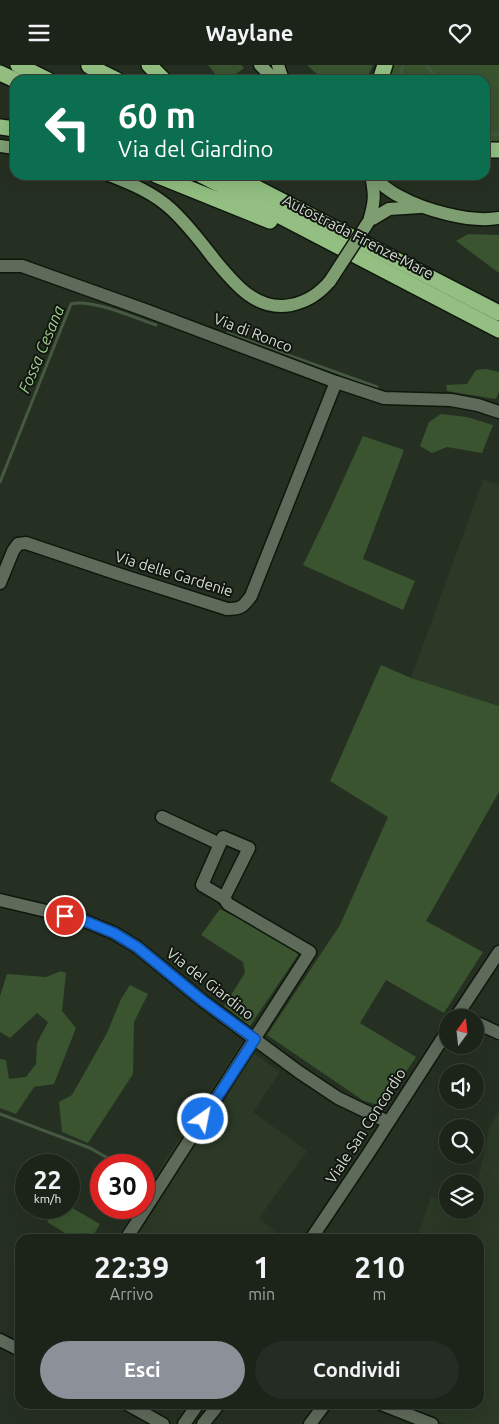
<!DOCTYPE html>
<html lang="it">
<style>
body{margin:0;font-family:Ubuntu,sans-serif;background:#252c23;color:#f1f3f6;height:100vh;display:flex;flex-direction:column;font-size:19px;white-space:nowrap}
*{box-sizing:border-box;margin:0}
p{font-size:16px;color:#a0a4a2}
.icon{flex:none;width:28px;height:28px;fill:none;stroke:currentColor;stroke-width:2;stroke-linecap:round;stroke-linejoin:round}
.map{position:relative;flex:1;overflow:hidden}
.details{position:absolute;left:15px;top:1169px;width:469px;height:175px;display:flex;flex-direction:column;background:#1c241a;border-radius:15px;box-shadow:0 5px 20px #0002,0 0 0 1px #3a4139}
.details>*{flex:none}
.top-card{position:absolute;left:10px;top:10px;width:480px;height:105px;border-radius:15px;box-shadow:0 5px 20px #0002,0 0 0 1px #3a4139;background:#0b6e4f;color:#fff;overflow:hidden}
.needle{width:32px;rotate:15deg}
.buttons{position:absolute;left:439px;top:944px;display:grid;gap:10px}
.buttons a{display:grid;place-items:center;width:45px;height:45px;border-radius:50%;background:#1c241a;box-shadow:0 5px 20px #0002,0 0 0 1px #3a4139;font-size:25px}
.speed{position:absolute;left:15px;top:1089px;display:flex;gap:10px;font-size:25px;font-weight:700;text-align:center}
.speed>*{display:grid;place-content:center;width:65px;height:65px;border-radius:50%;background:#1c241a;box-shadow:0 5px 20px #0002,0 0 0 1px #3a4139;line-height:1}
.speed small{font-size:12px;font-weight:400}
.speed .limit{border:8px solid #d22;background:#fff;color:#111}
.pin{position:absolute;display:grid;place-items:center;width:42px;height:42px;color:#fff;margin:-21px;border:2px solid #fff;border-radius:50%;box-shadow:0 1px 5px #0007}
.me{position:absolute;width:55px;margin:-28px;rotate:33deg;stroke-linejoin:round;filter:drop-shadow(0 0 4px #0008)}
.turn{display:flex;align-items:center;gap:18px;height:105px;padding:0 25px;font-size:22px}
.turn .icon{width:65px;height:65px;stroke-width:2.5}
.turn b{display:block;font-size:35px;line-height:42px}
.eta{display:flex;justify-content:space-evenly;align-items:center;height:85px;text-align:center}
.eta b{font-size:30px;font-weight:700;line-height:35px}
.cta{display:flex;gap:10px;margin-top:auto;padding:10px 25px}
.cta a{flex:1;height:58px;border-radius:30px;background:#8c9099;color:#fff;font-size:20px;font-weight:700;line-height:58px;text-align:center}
.cta a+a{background:#252c23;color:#f1f3f6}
header{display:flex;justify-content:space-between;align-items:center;height:65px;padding:0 25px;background:#1c241a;font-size:22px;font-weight:700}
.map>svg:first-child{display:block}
.built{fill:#2b3926}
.green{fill:#39542f}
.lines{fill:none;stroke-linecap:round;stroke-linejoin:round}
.stream{stroke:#445940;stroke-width:3}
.minor-casing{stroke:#0e170b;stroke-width:15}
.secondary-casing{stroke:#0e170b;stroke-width:15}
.primary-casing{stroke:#0e170b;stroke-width:15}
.motorway-casing{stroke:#0e170b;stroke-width:18}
.minor{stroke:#5e6a5a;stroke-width:12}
.secondary{stroke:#5e6a5a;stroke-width:12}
.primary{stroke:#7e9e72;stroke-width:12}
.motorway{stroke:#93c082;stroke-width:15}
.primary-bridge-casing{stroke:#0e170b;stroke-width:15;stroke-linecap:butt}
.primary-bridge{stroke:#7e9e72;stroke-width:12}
.route-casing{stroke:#114b97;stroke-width:12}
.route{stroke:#1a73e8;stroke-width:9}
.labels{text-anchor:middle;stroke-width:4;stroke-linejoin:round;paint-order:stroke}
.street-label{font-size:15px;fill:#d6ddd4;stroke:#121610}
.water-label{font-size:16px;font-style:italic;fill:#9fcf8e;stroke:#121610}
</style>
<header><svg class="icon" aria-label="menu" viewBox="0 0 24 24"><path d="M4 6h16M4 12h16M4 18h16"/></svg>Waylane<svg class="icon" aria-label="heart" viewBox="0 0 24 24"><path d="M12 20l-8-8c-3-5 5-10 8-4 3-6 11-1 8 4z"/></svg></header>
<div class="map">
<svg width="499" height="1359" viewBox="0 0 499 1359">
<rect width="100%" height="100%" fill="#263022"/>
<g class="built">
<polygon points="483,415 499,419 499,641 411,613"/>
<polygon points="241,979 280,1007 253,1047 307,1086 259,1153 285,1174 116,1174 135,1143 144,1142 144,1128"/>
<polygon points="499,1045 499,1359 446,1359 393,1339 479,1339 479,1174 416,1174 431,1132 447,1136 448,1145 475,1145 475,1129 489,1064"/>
</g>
<g class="green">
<polygon points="208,0 241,0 244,3 228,15 220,15"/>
<polygon points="307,0 373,0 366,15 323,15"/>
<polygon points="392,0 499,0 499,80 485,80 485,15 387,15"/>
<polygon points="468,169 499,170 499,208 456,176"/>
<polygon points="486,304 499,307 499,326 496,334 447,326 446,320 467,319 476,305"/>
<polygon points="441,349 467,352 493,360 482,388 447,382 432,388 420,381 429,357"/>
<polygon points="363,371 404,385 363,494 415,516 403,545 303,500 330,444"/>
<polygon points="381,600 411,613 499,641 499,727 426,856 483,887 444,948 386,915 360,958 416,992 383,1041 364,1036 267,970 340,860 388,752 330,716"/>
<polygon points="220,844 294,881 298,890 250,961 224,941 245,908 243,897 201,870"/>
<polygon points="61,906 66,908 62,946 76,963 54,1019 34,1022 16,1049 0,1043 0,994 6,995 9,1014 26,1012 36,999 37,978 48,957 37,948 10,973 0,967 0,931 7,909 46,912"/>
<polygon points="130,920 148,929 134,957 133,1009 88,1078 62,1067 59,1037 72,1030 107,968 121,934"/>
<polygon points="69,1141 100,1159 91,1174 75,1174 47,1157 55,1143 69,1142"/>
</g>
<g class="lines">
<g class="stream">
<polyline points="426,0 438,15"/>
<polyline points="399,15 403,0"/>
<polyline points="485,70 499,69"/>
<polyline points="227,268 377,322"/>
<path d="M0 417 71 239C91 233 135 253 156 260"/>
<polyline points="0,1049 90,1083 120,1100"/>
<polyline points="144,1113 145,1114"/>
</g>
<defs>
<g id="minor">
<polyline points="0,201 22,201 145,245 336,317 384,333 451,335 478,340 499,347"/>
<path d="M0 518 13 486 18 479 26 478 118 509 227 544C241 544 243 542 251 531L336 317"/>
<polyline points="220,779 223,772 249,783 224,833"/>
<polyline points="0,835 80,854 114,868 137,882 203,936 299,1007 338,1033 388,1057"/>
<polyline points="475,957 499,968"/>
<polyline points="126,1174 310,887 228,839 224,833 202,820 220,779 162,752"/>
<polyline points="0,1275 20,1285"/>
<polyline points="127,1339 163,1359"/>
<polyline points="381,1339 432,1359"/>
<polyline points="203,1359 219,1339"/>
<polyline points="310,1359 325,1339"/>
</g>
<g id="secondary">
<polyline points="456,952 499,887"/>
<polyline points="311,1174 368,1089 448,965"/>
<polyline points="184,1359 198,1339"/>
</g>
<g id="primary">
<polyline points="260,0 275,15"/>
<polyline points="278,0 283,15"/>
<polyline points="0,81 15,83"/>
<path d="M109 110C132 119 154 128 172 145 188 160 201 177 214 194 234 218 256 247 291 240 306 237 320 228 330 216"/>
<path d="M371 110C380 118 388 126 399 131 424 145 470 158 499 153"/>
<polyline points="369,156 389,144 420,142"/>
<path d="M369 156C375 136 375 130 371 110"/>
</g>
<g id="motorway">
<polyline points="18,0 48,15"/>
<polyline points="149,0 164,15"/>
<polyline points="89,1 117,15"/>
<polyline points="0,8 15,15"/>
<polyline points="380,15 385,0"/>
<polyline points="0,62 15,64"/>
<polyline points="485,85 499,85"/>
<polyline points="156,110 270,156"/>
<polyline points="201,110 499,265"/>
<polyline points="232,110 499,248"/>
</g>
</defs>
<use href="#minor" class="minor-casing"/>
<use href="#secondary" class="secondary-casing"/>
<use href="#primary" class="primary-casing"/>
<use href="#motorway" class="motorway-casing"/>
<use href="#minor" class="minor"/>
<use href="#secondary" class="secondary"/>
<use href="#primary" class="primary"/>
<use href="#motorway" class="motorway"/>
<defs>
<polyline id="primary-bridge" points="330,216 369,156"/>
</defs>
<use href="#primary-bridge" class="primary-bridge-casing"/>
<use href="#primary-bridge" class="primary-bridge"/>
</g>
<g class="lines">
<defs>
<polyline id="route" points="65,851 80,854 114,868 137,882 203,936 255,974 203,1054"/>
</defs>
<use href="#route" class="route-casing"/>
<use href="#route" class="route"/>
</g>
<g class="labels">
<g class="street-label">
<text transform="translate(358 172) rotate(27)" y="5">Autostrada Firenze-Mare</text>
<text transform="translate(253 268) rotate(21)" y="5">Via di Ronco</text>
<text transform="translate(174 509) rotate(17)" y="5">Via delle Gardenie</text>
<text transform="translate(210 919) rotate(38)" y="5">Via del Giardino</text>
<text transform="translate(366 1061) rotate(-57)" y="5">Viale San Concordio</text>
</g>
<g class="water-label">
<text transform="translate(41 284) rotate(-67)" y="6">Fossa Cesana</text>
</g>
</g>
</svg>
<div class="buttons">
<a><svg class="needle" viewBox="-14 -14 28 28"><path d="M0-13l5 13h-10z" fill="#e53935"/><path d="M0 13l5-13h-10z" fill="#a0a4a2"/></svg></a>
<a><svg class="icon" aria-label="sound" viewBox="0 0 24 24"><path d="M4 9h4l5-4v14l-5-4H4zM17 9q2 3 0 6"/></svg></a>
<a><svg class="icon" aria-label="search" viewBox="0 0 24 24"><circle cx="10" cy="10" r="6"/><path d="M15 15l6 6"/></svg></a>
<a><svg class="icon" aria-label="layers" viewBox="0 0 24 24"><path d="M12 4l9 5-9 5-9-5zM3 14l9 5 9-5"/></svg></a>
</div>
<div class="speed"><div>22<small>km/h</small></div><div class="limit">30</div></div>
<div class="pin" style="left:65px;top:851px;background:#d93025"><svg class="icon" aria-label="arrive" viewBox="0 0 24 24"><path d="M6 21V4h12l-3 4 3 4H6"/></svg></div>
<svg class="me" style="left:203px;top:1054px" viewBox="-20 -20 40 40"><circle r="17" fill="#1a73e8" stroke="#fff" stroke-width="3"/><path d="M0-11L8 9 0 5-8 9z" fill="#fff"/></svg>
<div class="top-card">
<div class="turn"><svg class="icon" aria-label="left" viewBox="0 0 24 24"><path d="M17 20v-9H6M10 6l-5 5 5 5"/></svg><div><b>60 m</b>Via del Giardino</div></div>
</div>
<section class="details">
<div class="eta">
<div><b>22:39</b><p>Arrivo</p></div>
<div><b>1</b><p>min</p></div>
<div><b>210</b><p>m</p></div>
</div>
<div class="cta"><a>Esci</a><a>Condividi</a></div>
</section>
</div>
